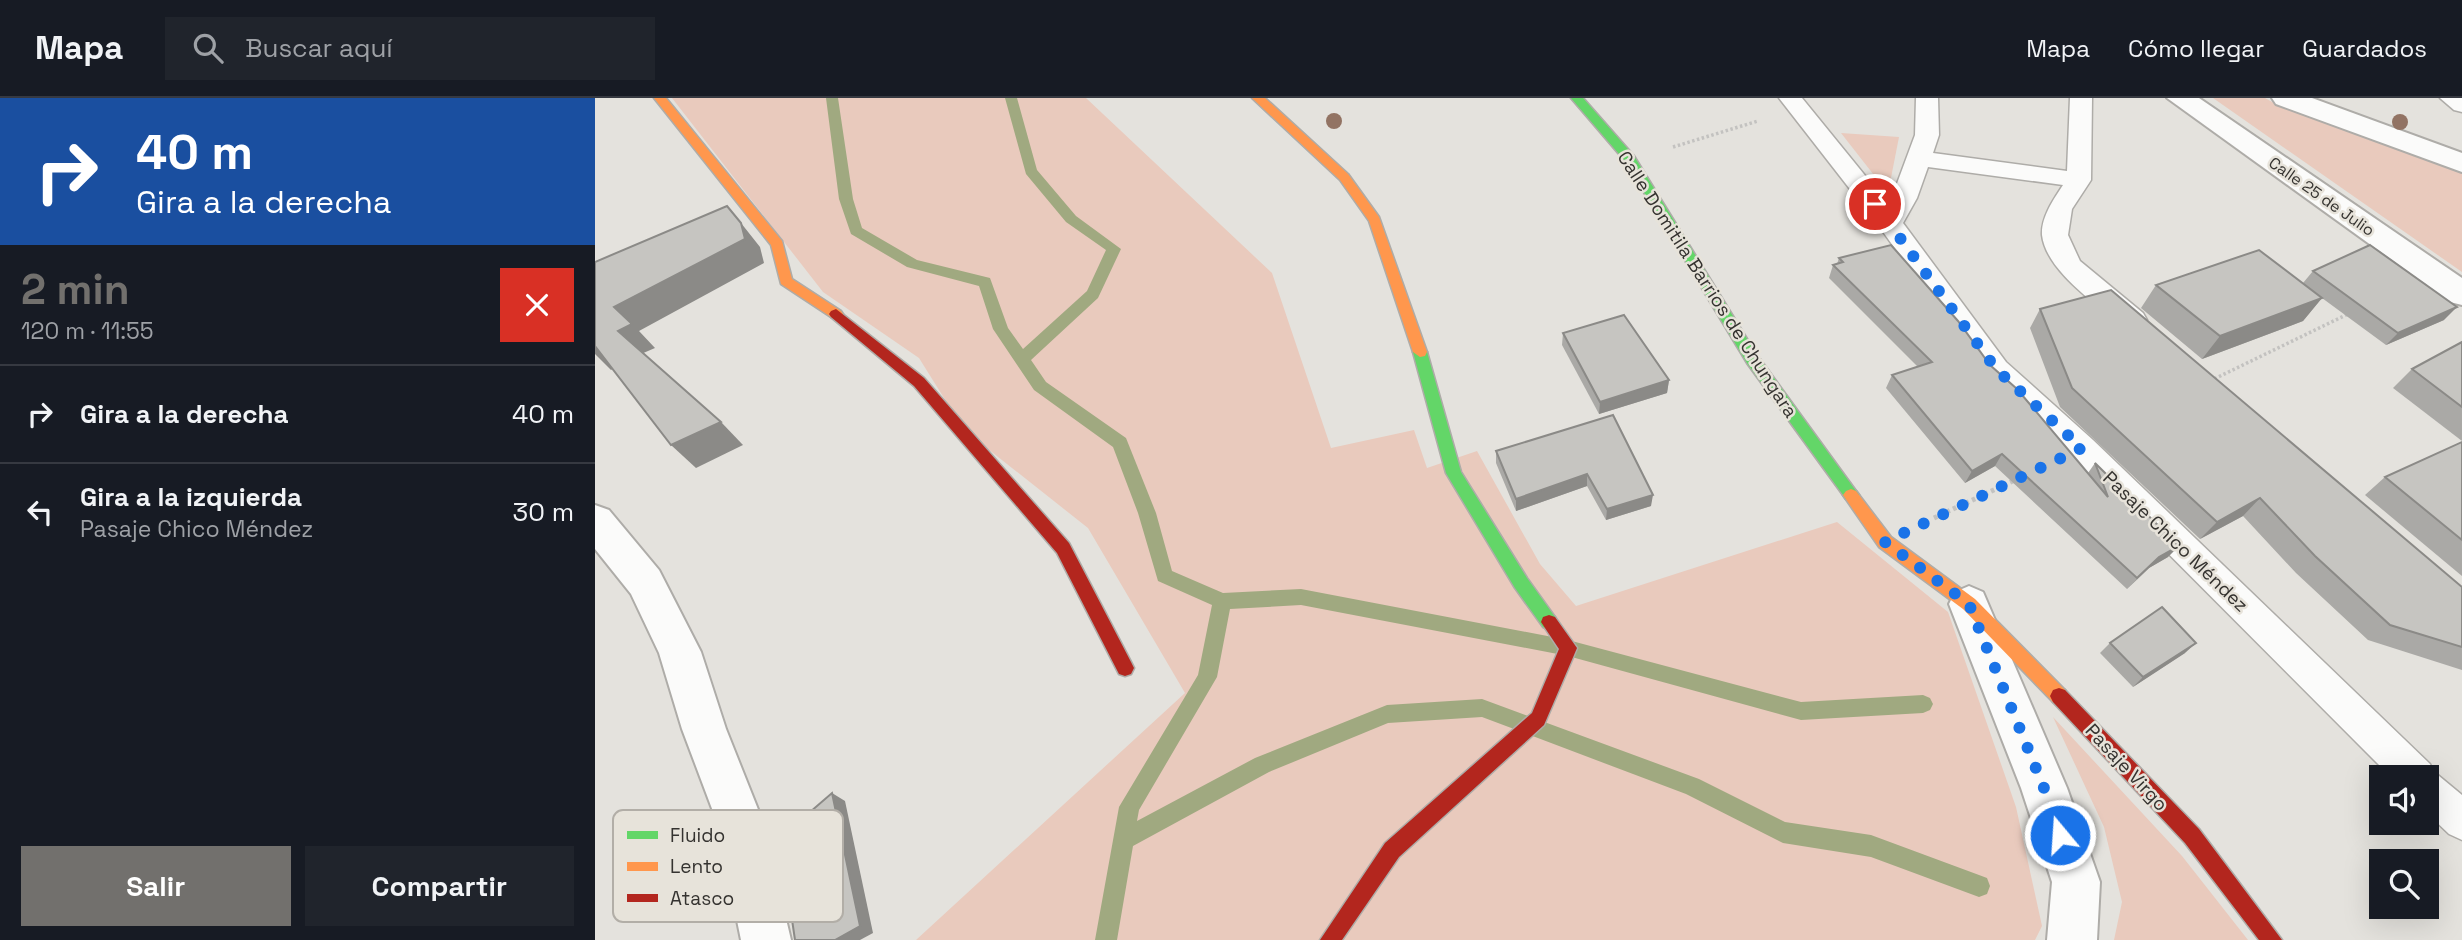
<!DOCTYPE html>
<html lang="es">
<meta charset="utf-8">
<style>
body{margin:0;font-family:"Space Grotesk",sans-serif;background:#20242c;color:#f1f3f6;height:100vh;display:flex;flex-direction:column;font-size:26px;white-space:nowrap}
*{box-sizing:border-box;margin:0}
p{font-size:23px;color:#9ea1a6}
.icon{flex:none;width:38px;height:38px;fill:none;stroke:currentColor;stroke-width:2;stroke-linecap:round;stroke-linejoin:round}
.map{position:relative;flex:1;overflow:hidden}
.panel{display:flex;flex-direction:column;background:#171b24;width:595px}
.panel>*{flex:none}
.banner{background:#1a4fa0;color:#fff;overflow:hidden}
.fabs{position:absolute;left:1774px;top:667px;display:grid;gap:14px}
.fabs a{display:grid;place-items:center;width:70px;height:70px;border-radius:0px;background:#171b24;box-shadow:0 7px 28px #0002;font-size:35px}
.pin{position:absolute;display:grid;place-items:center;width:60px;height:60px;color:#fff;margin:-30px;border:4px solid #fff;border-radius:50%;box-shadow:0 2px 7px #0007}
.me{position:absolute;width:77px;margin:-38px;rotate:342deg;stroke-linejoin:round;filter:drop-shadow(0 0 5px #0008)}
.turn{display:flex;align-items:center;gap:24px;height:147px;padding:0 21px;font-size:32px}
.turn .icon{width:91px;height:91px;stroke-width:2.5}
.turn b{display:block;font-size:49px;line-height:60px}
.round{display:grid;place-items:center;flex:none;width:74px;height:74px;border-radius:0px;background:#20242c}
.headline{display:flex;align-items:center;justify-content:space-between;height:119px;padding:0 21px}
h1{font-size:42px;font-weight:600;line-height:52px;color:#72706d}
.cta{display:flex;gap:14px;margin-top:auto;padding:14px 21px}
.cta a{flex:1;height:80px;border-radius:0px;background:#72706d;color:#fff;font-size:28px;font-weight:600;line-height:80px;text-align:center}
.cta a+a{background:#20242c;color:#f1f3f6}
ul{padding:0;list-style:none}
li{display:flex;align-items:center;gap:21px;height:98px;padding:0 21px;border-top:2px solid #363941}
li div{flex:1}
li b{display:block;font-size:26px}
li em{font-style:normal}
header{display:flex;align-items:center;gap:42px;box-sizing:border-box;height:98px;padding:0 35px;background:#171b24;border-bottom:2px solid #363941}
header strong{font-size:33px}
nav{display:flex;gap:38px;margin-inline-start:auto;font-size:24px}
.search{width:490px;height:63px;background:#20242c;display:flex;align-items:center;gap:18px;box-sizing:border-box;padding:0 24px;border-radius:0px;color:#9ea1a6;font-size:26px}
main{display:flex;flex:1;min-height:0}
.map>svg:first-child{display:block}
.green{fill:#e9cabd}
.lines{fill:none;stroke-linecap:round;stroke-linejoin:round}
.stream{fill:#a0a980;fill-rule:evenodd}
.lane-casing{stroke:#aeaca8;stroke-width:3}
.street-casing{stroke:#aeaca8;stroke-width:4}
.fast-casing{stroke:#aeaca8;stroke-width:3}
.slow-casing{stroke:#aeaca8;stroke-width:3}
.jam-casing{stroke:#aeaca8;stroke-width:3}
.path-far1{stroke:#c3c2c0;stroke-width:3.5;stroke-dasharray:2.5 2.5;stroke-linecap:butt}
.path{stroke:#c3c2c0;stroke-width:5;stroke-dasharray:3.5 3.5;stroke-linecap:butt}
.lane{fill:#fbfbfa;fill-rule:evenodd}
.street{fill:#fbfbfa;fill-rule:evenodd}
.fast{fill:#63d668;fill-rule:evenodd}
.slow{fill:#ff974d;fill-rule:evenodd}
.jam{fill:#b3261e;fill-rule:evenodd}
.tree{fill:#927363}
.wall{fill:#aaa9a6}
.shaded-wall{fill:#8b8a87}
.building{fill:#c6c5c1;stroke:#8b8a87;stroke-width:2}
.route{stroke:#1a73e8;stroke-width:12;stroke-dasharray:0 21.6}
.labels{text-anchor:middle;stroke-width:5;stroke-linejoin:round;paint-order:stroke}
.far-street-label{font-size:16px;fill:#353330;stroke:#e7e3da}
.street-label{font-size:19px;fill:#353330;stroke:#e7e3da}
.key{fill:#e7e3da;stroke:#b2aea7;stroke-width:2}
.key-label{font-size:19px;fill:#353330}
</style>
<header>
<strong>Mapa</strong>
<div class="search"><svg class="icon" aria-label="search" viewBox="0 0 24 24"><circle cx="10" cy="10" r="6"/><path d="M15 15l6 6"/></svg>Buscar aquí</div>
<nav><a>Mapa</a><a>Cómo llegar</a><a>Guardados</a></nav>
</header>
<main>
<section class="panel">
<div class="banner">
<div class="turn"><svg class="icon" aria-label="right" viewBox="0 0 24 24"><path d="M7 20v-9h11M14 6l5 5-5 5"/></svg><div><b>40 m</b>Gira a la derecha</div></div>
</div>
<div class="headline"><div><h1>2 min</h1><p>120 m · 11:55</p></div><a class="round" style="background:#d93025;color:#fff"><svg class="icon" aria-label="close" viewBox="0 0 24 24"><path d="M6 6l12 12M18 6L6 18"/></svg></a></div>
<ul>
<li><svg class="icon" aria-label="right" viewBox="0 0 24 24"><path d="M7 20v-9h11M14 6l5 5-5 5"/></svg><div><b>Gira a la derecha</b></div><em>40 m</em></li>
<li><svg class="icon" aria-label="left" viewBox="0 0 24 24"><path d="M17 20v-9H6M10 6l-5 5 5 5"/></svg><div><b>Gira a la izquierda</b><p>Pasaje Chico Méndez</p></div><em>30 m</em></li>
</ul>
<div class="cta"><a>Salir</a><a>Compartir</a></div>
</section>
<div class="map">
<svg width="1867" height="842" viewBox="0 0 1867 842">
<rect width="100%" height="100%" fill="#e4e2dd"/>
<g class="green">
<polygon points="77,0 491,0 677,175 736,350 819,332 832,370 882,353 945,466 981,508 1242,424 1353,514 1421,709 1447,828 1440,842 321,842 590,595 493,430 369,332 324,260 228,194"/>
<polygon points="1618,0 1670,0 1688,10 1867,73 1867,174"/>
<polygon points="1246,35 1304,39 1293,95"/>
<polygon points="1458,619 1587,758 1653,842 1519,842 1527,804 1509,729"/>
</g>
<g class="lines">
<polygon class="stream" points="231,0 243,0 258,101 267,130 322,162 395,180 413,230 428,251 492,193 511,152 471,124 431,76 410,0 422,0 442,72 481,118 526,151 503,200 436,262 451,284 531,340 561,415 577,473 628,495 706,491 973,542 1206,604 1328,597 1335,600 1338,606 1335,612 1328,615 1206,622 973,558 706,507 635,511 622,579 544,712 542,723 660,660 792,607 887,601 1104,681 1190,724 1276,737 1384,777 1392,780 1395,788 1392,796 1384,799 1276,759 1188,745 1091,696 887,619 793,625 674,674 538,748 522,842 500,842 524,709 603,577 617,507 563,483 543,415 518,349 439,292 398,231 384,188 312,169 256,136 244,101"/>
<defs>
<g id="lane">
<path d="M1184 0H1207L1294 107 1320 37 1321 0H1343L1344 37 1338 55 1472 73 1475 0H1497L1496 82 1477 111 1473 137 1485 163 1548 215 1552 222 1548 229 1538 232 1528 229C1503 207 1451 173 1447 137 1446 119 1459 101 1468 87L1333 69 1322 100 1308 125 1411 264 1498 342 1835 666 1838 673 1867 697V742L1854 736 1832 715V679H1796L1476 358 1391 278 1286 131Z"/>
<polygon points="1845,0 1867,0 1867,14 1859,12"/>
</g>
<g id="street">
<polygon points="1572,0 1604,0 1867,180 1867,207 1855,204"/>
<polygon points="1677,0 1717,0 1867,55 1867,74 1681,6"/>
<polygon points="0,407 14,412 64,472 106,554 131,631 168,724 196,842 146,842 122,724 87,631 64,555 36,496 0,451"/>
<polygon points="1374,488 1388,494 1472,690 1505,784 1502,842 1452,842 1457,784 1426,690 1354,506 1360,494"/>
</g>
<g id="fast">
<polygon points="976,0 988,0 1039,58 1162,257 1261,393 1264,397 1261,401 1251,401 1152,265 1030,63"/>
<polygon points="825,249 832,254 866,374 932,480 960,519 962,524 960,529 954,531 948,529 920,490 851,375 818,254"/>
</g>
<g id="slow">
<polygon points="59,0 71,0 187,143 197,181 246,213 248,216 246,219 236,219 186,186 176,147"/>
<polygon points="657,0 670,0 753,76 784,119 832,254 830,258 825,259 818,254 774,123 745,82"/>
<polygon points="1256,391 1261,393 1296,439 1380,501 1470,592 1473,598 1470,604 1464,606 1458,604 1368,511 1284,449 1248,397 1251,393"/>
</g>
<g id="jam">
<polygon points="241,211 329,280 474,445 536,564 539,570 536,576 530,578 524,576 462,455 319,288 236,219 234,216 236,213"/>
<polygon points="954,517 960,519 982,550 949,627 804,759 747,842 725,842 790,745 937,615 964,551 946,524 948,519"/>
<polygon points="1464,590 1470,592 1604,731 1687,842 1664,842 1590,745 1458,604 1455,598 1458,592"/>
</g>
</defs>
<use href="#lane" class="lane-casing"/>
<use href="#street" class="street-casing"/>
<use href="#fast" class="fast-casing"/>
<use href="#slow" class="slow-casing"/>
<use href="#jam" class="jam-casing"/>
<g class="path-far1">
<polyline points="1078,49 1163,23"/>
<polyline points="1615,283 1755,215"/>
</g>
<polyline class="path" points="1339,420 1420,382"/>
<use href="#lane" class="lane"/>
<use href="#street" class="street"/>
<use href="#fast" class="fast"/>
<use href="#slow" class="slow"/>
<use href="#jam" class="jam"/>
</g>
<g class="tree">
<circle cx="739" cy="23" r="8"/>
<circle cx="1805" cy="24" r="8"/>
</g>
<g class="wall">
<polygon points="1244,160 1395,267 1493,375 1500,365 1573,459 1554,470 1532,491 1400,368 1370,385 1291,290 1297,277 1323,269 1234,180 1238,167 1242,166"/>
<polygon points="1718,173 1849,222 1791,247 1727,200 1708,223 1607,261 1546,210 1561,187 1708,185"/>
<polygon points="1445,211 1867,489 1867,572 1773,542 1701,475 1648,418 1605,441 1465,309 1435,230"/>
<polygon points="968,235 1074,282 1072,295 1004,316 967,247"/>
<polygon points="1867,244 1867,343 1798,290 1817,271"/>
<polygon points="1018,317 1056,408 1011,422 992,388 921,413 901,365 901,353"/>
<polygon points="1867,344 1867,478 1770,397 1790,379"/>
<polygon points="1515,545 1590,555 1538,589 1505,555"/>
</g>
<g class="shaded-wall">
<polygon points="146,125 165,149 169,165 44,233 60,250 46,256 23,233 19,209"/>
<polygon points="1727,200 1708,223 1607,261 1625,238"/>
<polygon points="1862,209 1849,222 1791,247 1803,235"/>
<polygon points="0,247 22,268 16,272 0,256"/>
<polygon points="1074,282 1072,295 1004,316 1005,304"/>
<polygon points="126,324 148,347 101,370 76,347"/>
<polygon points="1407,356 1400,368 1370,385 1377,373"/>
<polygon points="992,376 992,388 921,413 921,401"/>
<polygon points="1058,397 1056,408 1011,422 1012,411"/>
<polygon points="1665,400 1648,418 1605,441 1622,424"/>
<polygon points="1584,448 1573,459 1554,470 1532,491 1564,459"/>
<polygon points="1601,545 1590,555 1538,589 1548,579"/>
<polygon points="237,695 250,703 278,835 265,842 240,842"/>
</g>
<g class="building">
<polygon points="132,108 146,125 150,141 19,209 37,226 23,233 126,324 76,347 0,248 0,164"/>
<polygon points="1296,147 1363,223 1395,267 1422,291 1513,399 1500,365 1584,448 1564,459 1542,480 1407,356 1377,373 1297,277 1337,264 1238,167 1248,164 1244,160"/>
<polygon points="1775,147 1862,209 1803,235 1718,173"/>
<polygon points="1664,152 1727,200 1625,238 1561,187"/>
<polygon points="1516,192 1867,489 1867,549 1795,527 1720,458 1665,400 1622,424 1477,290 1445,211"/>
<polygon points="1029,217 1074,282 1005,304 968,235"/>
<polygon points="1867,244 1867,309 1817,271"/>
<polygon points="1018,317 1058,397 1012,411 992,376 921,401 901,353"/>
<polygon points="1867,344 1867,442 1790,379"/>
<polygon points="1567,509 1601,545 1548,579 1515,545"/>
<polygon points="237,695 265,828 240,842 200,842 185,740"/>
</g>
<g class="lines">
<polyline class="route" points="1280,106 1401,271 1487,350 1290,444 1374,506 1449,690 1465,737"/>
</g>
<g class="labels">
<g class="far-street-label">
<text transform="translate(1727 98) rotate(35)" y="6">Calle 25 de Julio</text>
</g>
<g class="street-label">
<text transform="translate(1113 186) rotate(57)" y="7">Calle Domitila Barrios de Chungara</text>
<text transform="translate(1581 443) rotate(44)" y="7">Pasaje Chico Méndez</text>
<text transform="translate(1532 669) rotate(47)" y="7">Pasaje Virgo</text>
</g>
</g>
<rect x="18" y="712" width="230" height="112" rx="10" class="key"/>
<rect x="32" y="733" width="31" height="8" fill="#63d668"/>
<rect x="32" y="764" width="31" height="9" fill="#ff974d"/>
<rect x="32" y="796" width="31" height="8" fill="#b3261e"/>
<g class="key-label">
<text x="75" y="744">Fluido</text>
<text x="75" y="775">Lento</text>
<text x="75" y="807">Atasco</text>
</g>
</svg>
<div class="fabs">
<a><svg class="icon" aria-label="sound" viewBox="0 0 24 24"><path d="M4 9h4l5-4v14l-5-4H4zM17 9q2 3 0 6"/></svg></a>
<a><svg class="icon" aria-label="search" viewBox="0 0 24 24"><circle cx="10" cy="10" r="6"/><path d="M15 15l6 6"/></svg></a>
</div>
<div class="pin" style="left:1280px;top:106px;background:#d93025"><svg class="icon" aria-label="arrive" viewBox="0 0 24 24"><path d="M6 21V4h12l-3 4 3 4H6"/></svg></div>
<svg class="me" style="left:1465px;top:737px" viewBox="-20 -20 40 40"><circle r="17" fill="#1a73e8" stroke="#fff" stroke-width="3"/><path d="M0-11L8 9 0 5-8 9z" fill="#fff"/></svg>
</div>
</main>
